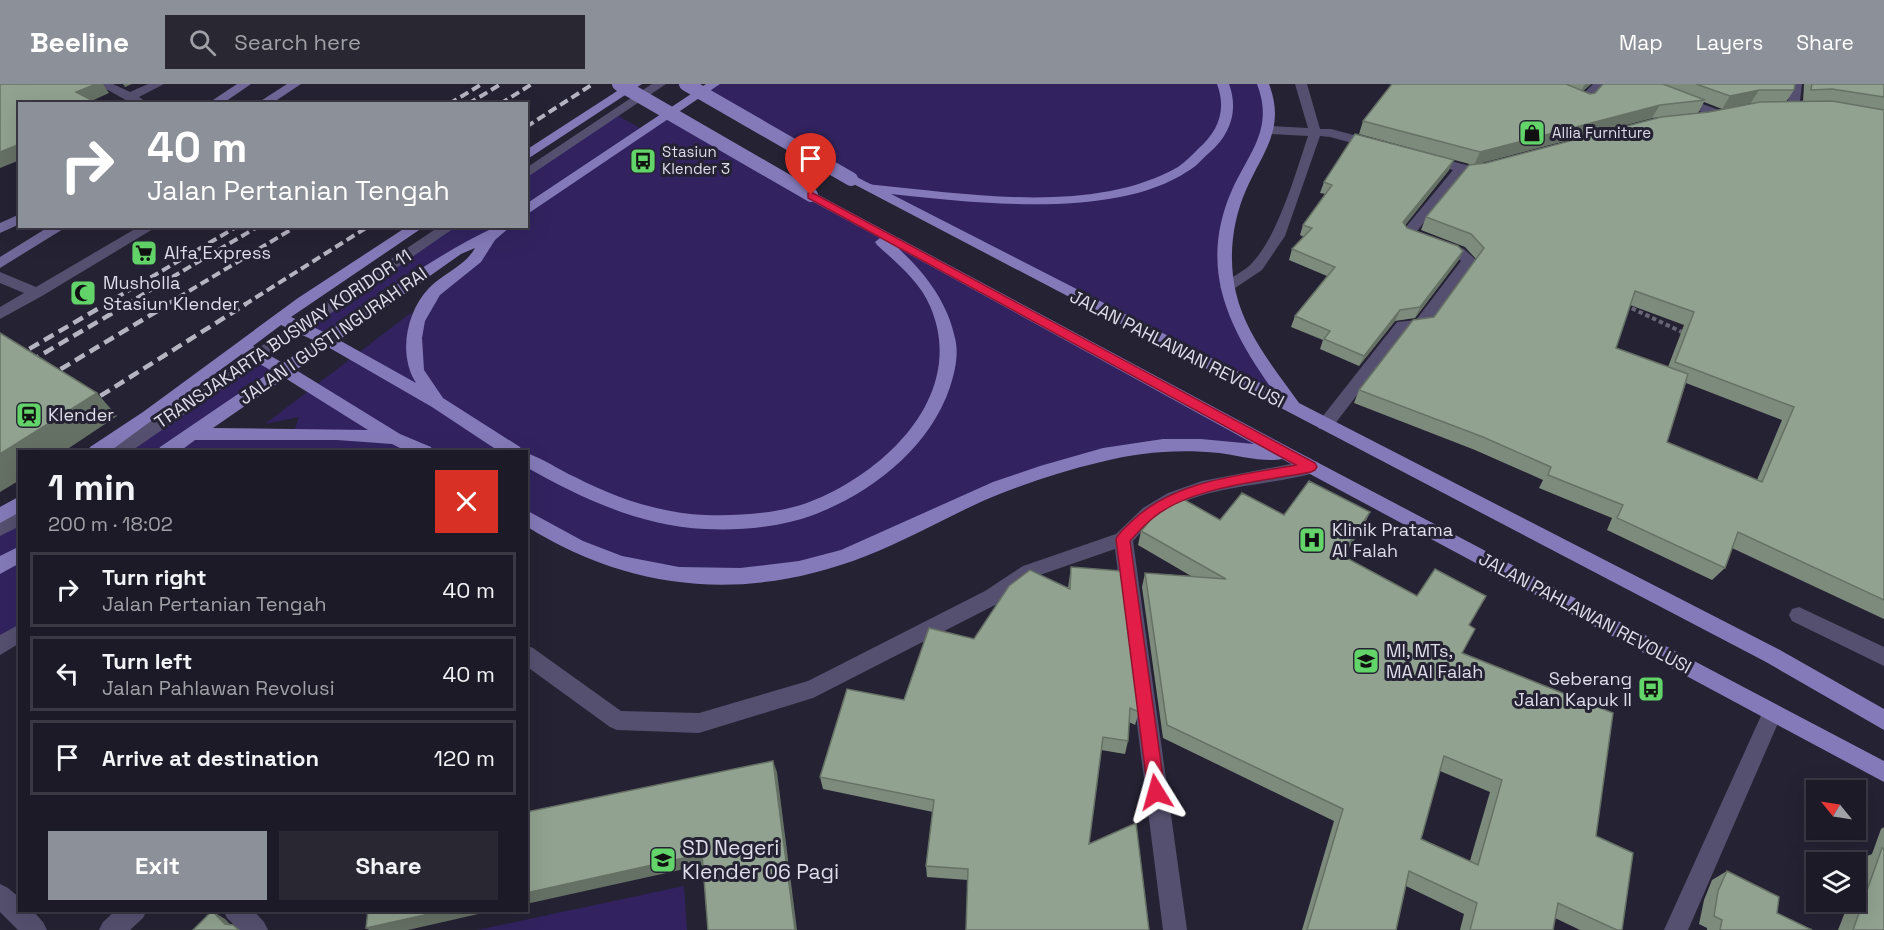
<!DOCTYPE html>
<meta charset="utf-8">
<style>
body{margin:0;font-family:"Space Grotesk",sans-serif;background:#292732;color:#f1f3f6;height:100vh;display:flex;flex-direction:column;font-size:22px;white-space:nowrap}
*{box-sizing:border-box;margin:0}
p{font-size:20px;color:#a0a1a7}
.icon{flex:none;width:33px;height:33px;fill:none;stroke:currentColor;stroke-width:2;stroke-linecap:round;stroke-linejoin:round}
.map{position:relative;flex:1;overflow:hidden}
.panel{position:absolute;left:18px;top:366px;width:510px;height:462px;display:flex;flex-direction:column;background:#1c1a26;border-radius:0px;box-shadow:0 6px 24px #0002,0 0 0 2px #3a3843}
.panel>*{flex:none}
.hud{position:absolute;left:18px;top:18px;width:510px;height:126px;border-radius:0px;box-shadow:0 6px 24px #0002,0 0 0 2px #3a3843;background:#8c9099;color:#fff;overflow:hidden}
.needle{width:39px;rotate:300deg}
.tools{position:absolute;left:1806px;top:696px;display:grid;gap:12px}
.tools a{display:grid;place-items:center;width:60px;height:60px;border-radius:0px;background:#1c1a26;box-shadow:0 6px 24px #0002,0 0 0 2px #3a3843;font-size:30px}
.pin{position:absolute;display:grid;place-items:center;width:51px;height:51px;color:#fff;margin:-62px -26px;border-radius:50% 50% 50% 0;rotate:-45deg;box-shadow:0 0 6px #0007}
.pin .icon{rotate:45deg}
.me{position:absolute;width:66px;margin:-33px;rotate:352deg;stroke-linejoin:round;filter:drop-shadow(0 0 4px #0008)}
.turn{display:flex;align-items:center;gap:21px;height:126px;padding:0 30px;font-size:27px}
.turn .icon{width:78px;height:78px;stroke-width:2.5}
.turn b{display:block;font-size:42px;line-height:51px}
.round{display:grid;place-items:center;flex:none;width:63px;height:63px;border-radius:0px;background:#292732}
.headline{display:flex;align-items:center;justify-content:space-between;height:102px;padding:0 30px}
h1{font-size:36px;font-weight:700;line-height:45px}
.button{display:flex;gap:12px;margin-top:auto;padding:12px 30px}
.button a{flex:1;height:69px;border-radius:0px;background:#8c9099;color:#fff;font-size:24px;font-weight:700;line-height:69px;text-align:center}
.button a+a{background:#292732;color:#f1f3f6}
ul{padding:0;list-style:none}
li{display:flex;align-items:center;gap:18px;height:75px;margin:0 12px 9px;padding:0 18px;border:3px solid #3a3843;border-radius:0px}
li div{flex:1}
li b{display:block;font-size:22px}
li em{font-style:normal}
header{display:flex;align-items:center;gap:36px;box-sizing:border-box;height:84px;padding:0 30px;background:#8c9099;color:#fff}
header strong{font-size:28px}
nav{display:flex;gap:33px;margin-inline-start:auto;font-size:21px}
.search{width:420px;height:54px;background:#292732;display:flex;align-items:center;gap:15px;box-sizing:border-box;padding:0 21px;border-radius:0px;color:#a0a1a7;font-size:22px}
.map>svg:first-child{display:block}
.green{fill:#322360}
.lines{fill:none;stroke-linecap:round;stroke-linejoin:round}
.path{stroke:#676574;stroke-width:4;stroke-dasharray:4.5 3;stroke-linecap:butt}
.service{fill:#55506f;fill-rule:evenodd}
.minor{fill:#55506f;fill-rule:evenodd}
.secondary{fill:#706899;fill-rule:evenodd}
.primary{fill:#847ab9;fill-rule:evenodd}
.rail-far1{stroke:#b5b4c1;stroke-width:4;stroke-dasharray:9 4.5;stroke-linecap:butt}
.rail{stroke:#b5b4c1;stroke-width:4.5;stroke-dasharray:11 6;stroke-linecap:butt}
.primary-bridge{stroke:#847ab9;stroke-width:14}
.wall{fill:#7d8b7c;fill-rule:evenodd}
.shaded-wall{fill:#667165}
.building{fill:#91a290;stroke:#667165;stroke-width:1.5;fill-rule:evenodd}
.route{fill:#e11d48;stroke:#92132f;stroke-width:1.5}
.labels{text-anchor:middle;stroke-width:6;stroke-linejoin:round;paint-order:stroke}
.far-poi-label{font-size:15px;fill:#dedde9;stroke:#252233;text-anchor:start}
.poi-label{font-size:18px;fill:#dedde9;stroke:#252233;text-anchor:start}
.street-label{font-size:18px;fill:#dedde9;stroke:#252233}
.near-poi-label{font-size:21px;fill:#dedde9;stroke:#252233;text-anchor:start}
</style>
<header>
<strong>Beeline</strong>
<div class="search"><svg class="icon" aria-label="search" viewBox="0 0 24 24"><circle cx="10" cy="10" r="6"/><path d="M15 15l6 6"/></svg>Search here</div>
<nav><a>Map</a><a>Layers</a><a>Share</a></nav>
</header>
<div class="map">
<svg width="1884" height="846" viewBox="0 0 1884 846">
<rect width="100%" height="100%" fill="#252233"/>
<g class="green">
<polygon points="714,0 1263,0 1271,23 1225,158 1232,225 1296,326 867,104 702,9"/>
<polygon points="615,30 645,47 671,30 1288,371 1216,362 1089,375 915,443 787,487 626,482 527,433 526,368 117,368 258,273 284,286 193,349 293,350 299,333 265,340 412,228 407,256 417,238 488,154 456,167 327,256 301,244 450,143 526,142 527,90"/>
<polygon points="19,432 19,548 0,562 0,445"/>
<polygon points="684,802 687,846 477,846"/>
</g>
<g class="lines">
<polyline class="path" points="1625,221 1686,250"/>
<g class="service">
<polygon points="97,0 113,0 130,8 148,0 164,0 139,13 149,20 133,20"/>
<polygon points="652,0 666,0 526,94 526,84"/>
<polygon points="140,142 158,142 42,212 0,235 0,223 24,209 0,199 0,188 36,203"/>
<polygon points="440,142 457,142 130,368 109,368 111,363"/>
<polygon points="20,425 20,442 0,452 0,436"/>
<polygon points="1799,523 1884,563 1884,582 1792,537 1789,531 1792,525"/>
</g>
<g class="minor">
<path d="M1295 0H1307L1320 45H1331L1380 58 1381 61 1375 65 1330 53 1320 52 1285 152 1262 186 1232 206H1222L1220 203 1222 200C1231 193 1245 187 1252 179 1278 152 1296 88 1308 52L1268 50 1262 46 1268 42 1308 44Z"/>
<polygon points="1531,0 1548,0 1581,12 1593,0 1606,0 1587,20 1583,21"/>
<polygon points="1629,0 1646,0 1725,28 1727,31 1725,34 1717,34"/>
<polygon points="1790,0 1802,0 1799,25 1793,29 1787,25"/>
<polygon points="1428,71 1474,83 1488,80 1495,84 1488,88 1462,92 1417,147 1464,165 1476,176 1426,245 1406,247 1331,345 1319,345 1317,341 1319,337 1397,238 1416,236 1461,177 1454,171 1403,152 1401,149 1453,86 1423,78 1421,75 1423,72"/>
<path d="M1311 376 1317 378 1320 383 1317 388C1265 404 1201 399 1156 434 1147 440 1140 450 1133 457L1187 846H1163L1115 465 1037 492 999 519 813 614 699 649 617 646 610 643 526 582V561L533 564 621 627 699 629 808 597 985 507 1023 482 1116 450 1143 424 1168 409 1202 397Z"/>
<polygon points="20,540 20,559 0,571 0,551"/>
<polygon points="1772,621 1779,623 1782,630 1688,846 1664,846 1765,623"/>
<polygon points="0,800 8,804 20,814 20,826 32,826 43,838 47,846 18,846 0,828"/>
<polygon points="116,826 147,826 143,834 130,846 99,846 103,838"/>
<polygon points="223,826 253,826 264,838 268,846 239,846 227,834"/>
</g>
<g class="secondary">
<polygon points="237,0 251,0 222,20 207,20"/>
<polygon points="287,0 301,0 271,20 256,20"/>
<polygon points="20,130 20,140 0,149 0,139"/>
<polygon points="50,142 68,142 0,184 0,173"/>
</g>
<g class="primary">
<polygon points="628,0 642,0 526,76 526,66"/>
<polygon points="706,0 720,0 526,131 526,120"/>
<path d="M1217 0H1229C1239 27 1230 51 1209 69 1202 75 1196 83 1188 87 1115 136 975 119 891 110L1272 305C1228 243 1198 183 1232 106 1250 67 1274 45 1257 0H1269C1286 45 1263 67 1246 106 1232 138 1228 175 1236 209 1246 251 1275 285 1299 319L1780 566 1884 625V646L1766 578 844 95 851 91C860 93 868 101 876 101 968 110 1094 131 1178 83 1185 78 1192 71 1198 65 1218 48 1227 26 1217 0Z"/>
<path d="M811 107 1294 366 1884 677V698L1282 375C1265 379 1236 371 1219 369 1178 365 1140 368 1101 378 1062 387 1023 400 985 416 945 434 907 456 866 472 749 518 632 509 526 442V426L583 457 622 472 679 483 740 484 799 477 841 466 993 398 1040 382 1103 364 1163 355H1201L1254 360 898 164C925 189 947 217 955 254 959 270 955 288 950 303 930 363 874 407 816 430 782 443 741 447 705 445 640 442 581 414 526 383V369C543 374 559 386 575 393 616 414 659 429 705 431 737 432 773 430 804 420 882 392 969 312 930 222 920 198 896 178 877 161L875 158 880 154 806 114 804 111Z"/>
<path d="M408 142H425L291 233 326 249C381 212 434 172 493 144 498 141 505 142 511 142L495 156 481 178 440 211 425 237 422 254 424 286 443 314 520 363 522 368H500L432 323 328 263 296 286 400 350 431 363 433 368H408L392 360 337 356H195L179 368H158L160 363 272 287 242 270 109 368H88L90 363 143 328 298 214ZM475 164C465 182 444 189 429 204 406 228 398 271 416 299L339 256 461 170ZM281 241 315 257 283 279 253 262ZM285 294 368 346 213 344Z"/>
<polygon points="20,412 20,428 0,439 0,423"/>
<polygon points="20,462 20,479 0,490 0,472"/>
</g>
<g class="rail-far1">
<polyline points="449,20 482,0"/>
<polyline points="468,20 501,0"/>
<polyline points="500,20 532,0"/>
<polyline points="526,43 593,0"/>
<polyline points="104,221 238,142"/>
<polyline points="125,221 259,142"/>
<polyline points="166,221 297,142"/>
<polyline points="244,221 369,142"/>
</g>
<g class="rail">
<polyline points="0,282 106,220"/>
<polyline points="46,294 169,220"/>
<polyline points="0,295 128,220"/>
<polyline points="86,321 246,220"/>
</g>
<g class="primary-bridge">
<polyline points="619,0 811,111"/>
<polyline points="686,0 851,95"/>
</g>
</g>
<g class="wall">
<path d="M1392 0H1591L1583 7 1590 10 1595 9 1603 0H1795L1794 6 1786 18H1803L1804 0H1884V535L1732 464 1725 484 1712 496 1607 446 1612 434 1539 404 1543 396 1475 366 1354 319 1359 306 1434 233 1476 175 1465 163 1421 146 1426 133 1473 81 1359 50 1363 37ZM1704 18 1722 25 1751 19H1758L1709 28 1486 79 1476 80 1652 34 1698 29ZM1630 221 1684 241 1668 283 1616 264ZM1686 299 1782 336 1757 396 1667 358Z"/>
<polygon points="1449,86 1405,141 1407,144 1463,167 1458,177 1415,234 1395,237 1359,282 1320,265 1323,256 1291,243 1295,232 1327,192 1289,176 1292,165 1304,153 1300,151 1303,141 1326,110 1320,109 1324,98"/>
<path d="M1370 428 1363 443 1343 472 1469 541 1462 569 1596 752 1622 846H1580L1555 834 1553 846H1460L1464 830 1406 802 1396 846H1302L1334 737 1163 654 1142 503 1145 489 1191 492 1138 461 1141 447 1220 436ZM1440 687 1490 708 1470 777 1421 755Z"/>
<polygon points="1071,483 1139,628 1135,641 1129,638 1128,657 1125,670 1101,666 1089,760 1149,846 968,796 927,793 926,782 933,728 823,705 820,693 904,616 974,555 1068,504"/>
<polygon points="1884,743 1884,846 1838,846 1849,818 1856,818 1856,799 1865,773 1872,770 1881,745"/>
<polygon points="1727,787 1777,829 1812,846 1707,846 1707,844 1699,840 1704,816 1712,796"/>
</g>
<g class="shaded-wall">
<polygon points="95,0 103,0 109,9 85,20 76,8"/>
<polygon points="123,0 132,0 125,3"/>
<polygon points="1585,0 1591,0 1580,9"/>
<polygon points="1759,6 1751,19 1722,25 1730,12"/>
<polygon points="1660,21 1652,34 1474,81 1480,68"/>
<polygon points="20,60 20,76 0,84 0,68"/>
<polygon points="1454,76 1449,86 1399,149 1403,138"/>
<polygon points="1463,167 1458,177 1415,234 1420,223"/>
<polygon points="1400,226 1395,237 1359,282 1364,272"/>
<polygon points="97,309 117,332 63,368 20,368 20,396 0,408 0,370"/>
<polygon points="1370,428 1363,443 1334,485 1341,471"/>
<polygon points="773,677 777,688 797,846 795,846"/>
<polygon points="702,770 707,780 526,820 526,809"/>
<polygon points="447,826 496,826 408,846 369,846 366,844"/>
<polygon points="212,827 225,835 236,846 225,840"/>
</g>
<g class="building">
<polygon points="0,0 96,0 76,8 99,20 20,20 20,60 0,68"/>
<polygon points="1392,0 1566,0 1590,10 1595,9 1603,0 1663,0 1705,16 1660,21 1480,68 1363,37"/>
<polygon points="1696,0 1795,0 1794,6 1759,6 1730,12"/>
<polygon points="1812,0 1884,0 1884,13 1832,5 1811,6"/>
<path d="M1832 17 1884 26V516L1738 448 1725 484 1617 434 1623 421 1548 391 1551 383 1483 353 1359 306 1413 236 1434 233 1484 164 1471 150 1426 133 1469 81 1486 79 1661 33 1709 28 1760 18ZM1635 207 1694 228 1675 278 1794 323 1762 398 1667 358 1688 290 1616 264Z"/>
<polygon points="1355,50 1454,76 1403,138 1407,144 1458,162 1463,167 1420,223 1400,226 1364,272 1324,255 1330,247 1295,232 1335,183 1292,165 1312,144 1303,141 1332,101 1324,98"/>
<polygon points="0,249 97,309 0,370"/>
<path d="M1309 397 1370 428 1341 471 1417 512 1435 485 1486 512 1469 541 1475 545 1462 569 1613 629 1596 752 1633 769 1622 846H1617L1558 819 1553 846H1470L1477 819 1409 787 1396 846H1307L1343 725 1167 641 1145 489 1226 495 1141 447 1166 418 1176 411 1220 436 1242 409 1284 431ZM1444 672 1502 696 1478 781 1421 755Z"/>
<polygon points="1071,483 1121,487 1139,628 1130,624 1128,657 1103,653 1089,760 1136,739 1149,846 966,846 968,785 926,782 934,716 820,693 847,605 904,616 929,544 974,555 1009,502 1030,486 1070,505"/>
<polygon points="773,677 795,846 708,846 702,770 526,809 526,728"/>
<polygon points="1882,764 1884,765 1884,846 1853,846"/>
<polygon points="1727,787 1779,813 1777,829 1812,846 1720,846 1722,836 1714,832 1718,807"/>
<polygon points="368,826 447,826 366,844"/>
<polygon points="212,827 225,840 233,841 239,846 193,846"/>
</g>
<path class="route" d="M811 108 1315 379 1317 383 1315 386 1311 388C1264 397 1189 403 1153 434 1145 440 1137 449 1130 457L1165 708 1162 714 1156 716 1151 714 1148 708 1116 455C1119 448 1126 443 1131 438 1174 396 1239 392 1296 381L808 114V109Z"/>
<defs>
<symbol id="shop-square" viewBox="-11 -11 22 22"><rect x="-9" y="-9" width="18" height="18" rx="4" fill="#62d469" stroke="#252233"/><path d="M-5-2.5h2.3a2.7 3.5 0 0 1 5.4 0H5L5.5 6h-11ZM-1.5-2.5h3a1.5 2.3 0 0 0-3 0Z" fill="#111"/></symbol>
<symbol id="bus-square" viewBox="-11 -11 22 22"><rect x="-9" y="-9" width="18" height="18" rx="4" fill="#62d469" stroke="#252233"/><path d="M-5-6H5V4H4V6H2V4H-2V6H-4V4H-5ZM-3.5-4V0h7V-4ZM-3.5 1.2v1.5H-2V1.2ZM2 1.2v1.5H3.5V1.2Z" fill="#111"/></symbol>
<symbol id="supermarket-square" viewBox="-11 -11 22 22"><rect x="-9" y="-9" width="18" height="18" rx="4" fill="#62d469" stroke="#252233"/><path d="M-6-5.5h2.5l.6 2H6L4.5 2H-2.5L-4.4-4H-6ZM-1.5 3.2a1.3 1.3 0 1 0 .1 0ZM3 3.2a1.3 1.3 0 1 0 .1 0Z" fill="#111"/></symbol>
<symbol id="mosque-square" viewBox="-11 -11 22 22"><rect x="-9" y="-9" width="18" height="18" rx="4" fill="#62d469" stroke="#252233"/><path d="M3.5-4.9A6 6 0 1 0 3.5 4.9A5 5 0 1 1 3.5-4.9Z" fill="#111"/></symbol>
<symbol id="station-square" viewBox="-11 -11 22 22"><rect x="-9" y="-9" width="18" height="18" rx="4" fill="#62d469" stroke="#252233"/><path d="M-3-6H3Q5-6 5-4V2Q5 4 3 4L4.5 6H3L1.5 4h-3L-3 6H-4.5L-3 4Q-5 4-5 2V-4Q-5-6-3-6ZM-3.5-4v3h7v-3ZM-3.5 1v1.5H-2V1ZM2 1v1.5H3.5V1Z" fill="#111"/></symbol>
<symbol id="hospital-square" viewBox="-11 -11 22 22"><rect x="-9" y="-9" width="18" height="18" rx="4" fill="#62d469" stroke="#252233"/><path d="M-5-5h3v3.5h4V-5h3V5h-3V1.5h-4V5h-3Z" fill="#111"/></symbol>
<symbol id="school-square" viewBox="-11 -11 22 22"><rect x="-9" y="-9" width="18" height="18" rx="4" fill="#62d469" stroke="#252233"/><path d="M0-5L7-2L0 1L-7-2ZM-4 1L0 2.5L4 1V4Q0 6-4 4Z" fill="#111"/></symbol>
</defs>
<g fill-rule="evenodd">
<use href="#shop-square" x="1517" y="34" width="30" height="30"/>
<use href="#bus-square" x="628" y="62" width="30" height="30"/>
<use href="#supermarket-square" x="129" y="154" width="30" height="30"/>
<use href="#mosque-square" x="68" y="194" width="30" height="30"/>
<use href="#station-square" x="14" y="316" width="30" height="30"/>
<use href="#hospital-square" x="1297" y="441" width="30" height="30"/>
<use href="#school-square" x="1351" y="562" width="30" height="30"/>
<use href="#bus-square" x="1636" y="590" width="30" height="30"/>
<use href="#school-square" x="648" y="761" width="30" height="30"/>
</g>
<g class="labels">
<g class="far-poi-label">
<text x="1552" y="54">Allia Furniture</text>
<text x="662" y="73">Stasiun<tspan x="662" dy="17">Klender 3</tspan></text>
</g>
<g class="poi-label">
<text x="164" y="175">Alfa Express</text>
<text x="103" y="205">Musholla<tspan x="103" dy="21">Stasiun Klender</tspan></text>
<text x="48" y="337">Klender</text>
<text x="1332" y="452">Klinik Pratama<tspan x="1332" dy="21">Al Falah</tspan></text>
<text x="1386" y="573">MI, MTs,<tspan x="1386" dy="21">MA Al Falah</tspan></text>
<text x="1632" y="601" text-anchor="end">Seberang<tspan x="1632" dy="21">Jalan Kapuk II</tspan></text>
</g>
<g class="street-label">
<text transform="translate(333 252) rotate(-35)" y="6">JALAN I GUSTI NGURAH RAI</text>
<text transform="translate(283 255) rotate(-34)" y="6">TRANSJAKARTA BUSWAY KORIDOR 11</text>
<text transform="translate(1177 265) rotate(27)" y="6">JALAN PAHLAWAN REVOLUSI</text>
<text transform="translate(1585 529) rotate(28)" y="6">JALAN PAHLAWAN REVOLUSI</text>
</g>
<g class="near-poi-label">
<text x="682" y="771">SD Negeri<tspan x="682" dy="24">Klender 06 Pagi</tspan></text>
</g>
</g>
</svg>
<div class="tools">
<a><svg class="needle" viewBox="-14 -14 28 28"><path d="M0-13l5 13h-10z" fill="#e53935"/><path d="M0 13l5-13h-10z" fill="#a0a1a7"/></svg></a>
<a><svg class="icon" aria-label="layers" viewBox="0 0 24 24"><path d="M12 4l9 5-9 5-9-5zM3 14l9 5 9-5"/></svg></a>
</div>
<div class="pin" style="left:811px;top:111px;background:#d93025"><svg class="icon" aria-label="arrive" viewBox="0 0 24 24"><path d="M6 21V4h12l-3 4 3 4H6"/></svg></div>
<svg class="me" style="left:1156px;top:708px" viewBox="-20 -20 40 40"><path d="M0-17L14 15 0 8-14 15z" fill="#e11d48" stroke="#fff" stroke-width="4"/></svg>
<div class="hud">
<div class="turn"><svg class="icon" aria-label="right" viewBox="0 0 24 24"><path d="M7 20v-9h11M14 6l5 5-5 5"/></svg><div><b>40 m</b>Jalan Pertanian Tengah</div></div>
</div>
<section class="panel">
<div class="headline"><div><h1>1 min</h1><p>200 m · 18:02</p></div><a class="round" style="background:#d93025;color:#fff"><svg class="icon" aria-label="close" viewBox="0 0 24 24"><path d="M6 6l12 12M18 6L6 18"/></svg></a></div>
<ul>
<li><svg class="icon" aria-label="right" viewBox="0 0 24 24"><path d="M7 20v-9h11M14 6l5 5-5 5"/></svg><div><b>Turn right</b><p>Jalan Pertanian Tengah</p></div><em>40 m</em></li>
<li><svg class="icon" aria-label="left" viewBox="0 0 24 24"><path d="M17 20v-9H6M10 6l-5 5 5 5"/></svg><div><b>Turn left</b><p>Jalan Pahlawan Revolusi</p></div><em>40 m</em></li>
<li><svg class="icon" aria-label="arrive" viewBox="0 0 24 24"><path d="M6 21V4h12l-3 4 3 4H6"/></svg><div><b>Arrive at destination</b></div><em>120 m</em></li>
</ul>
<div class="button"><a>Exit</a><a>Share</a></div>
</section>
</div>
